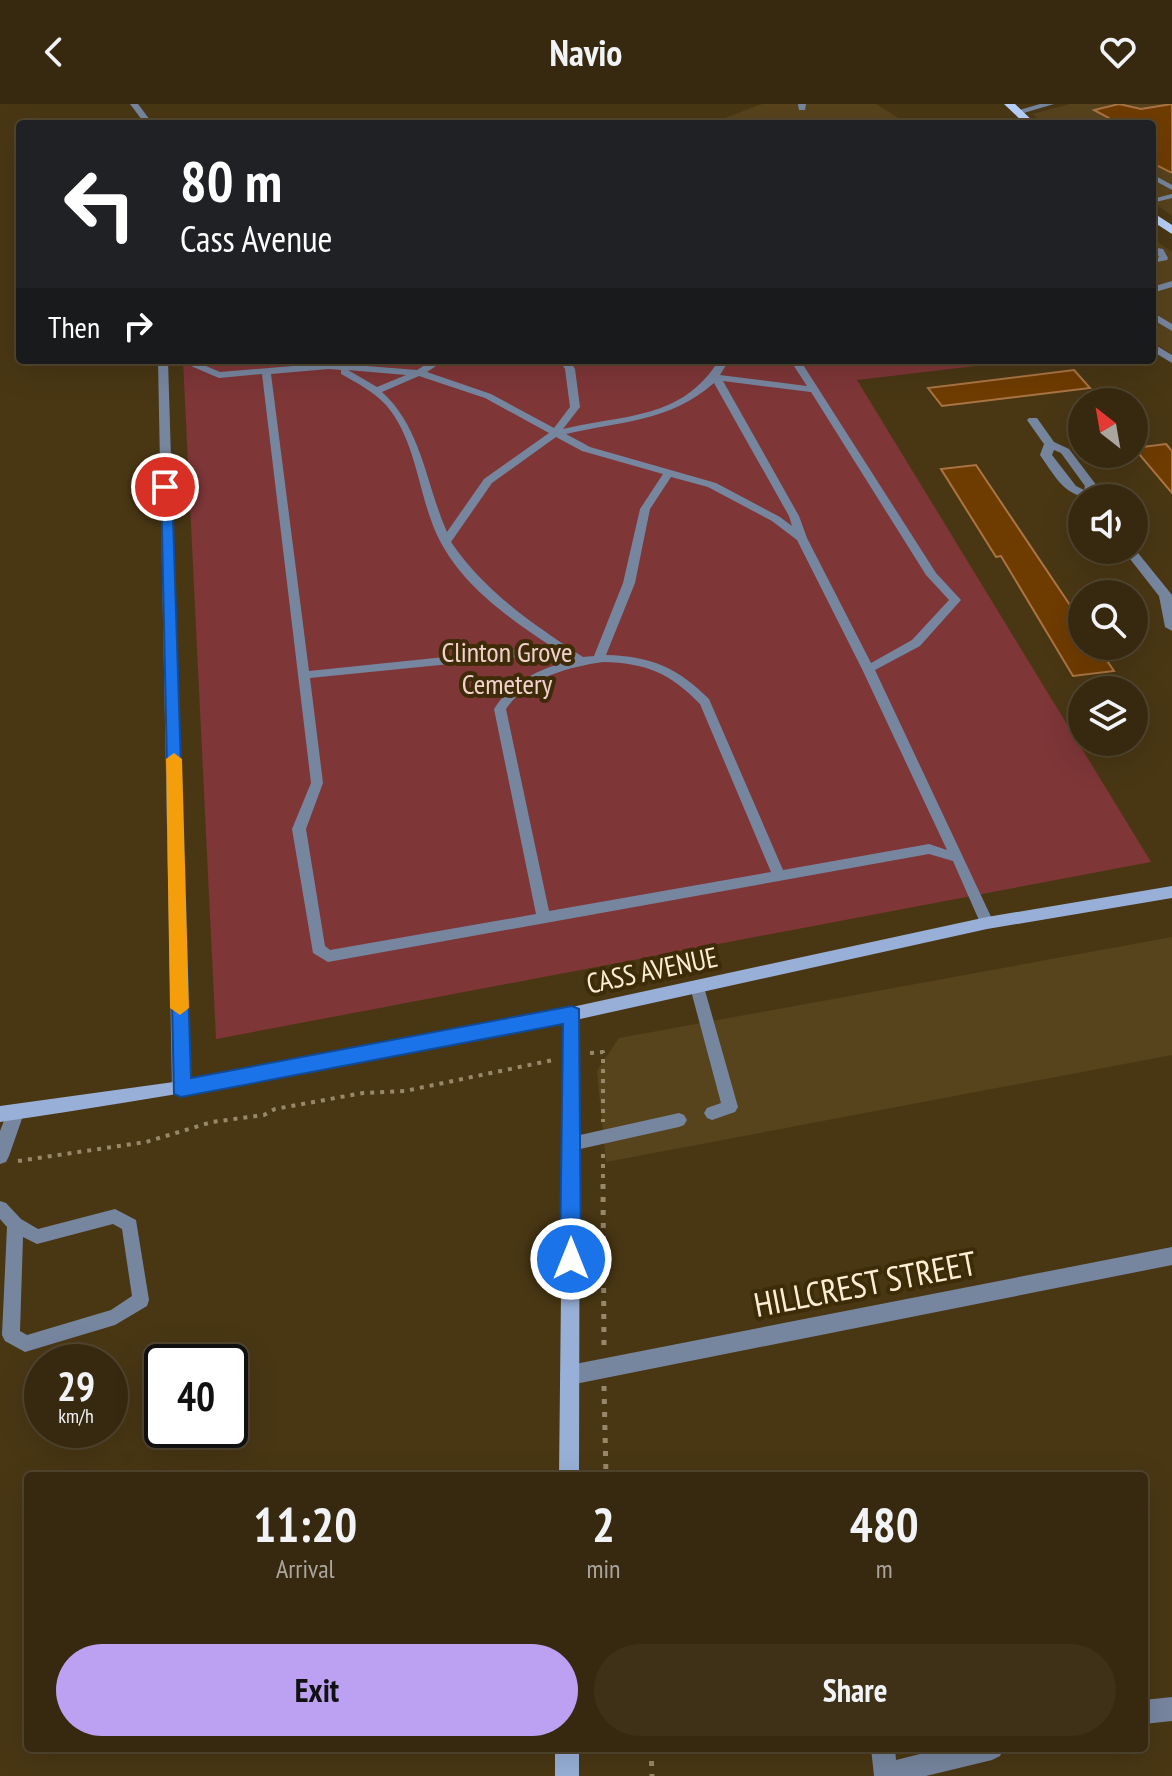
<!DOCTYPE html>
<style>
body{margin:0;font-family:"PT Sans Narrow",sans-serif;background:#3e3118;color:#f1f3f6;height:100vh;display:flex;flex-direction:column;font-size:30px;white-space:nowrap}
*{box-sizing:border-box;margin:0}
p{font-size:26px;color:#aaa69e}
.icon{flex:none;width:44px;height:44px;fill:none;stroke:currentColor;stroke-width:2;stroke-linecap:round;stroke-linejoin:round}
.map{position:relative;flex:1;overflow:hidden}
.side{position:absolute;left:24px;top:1368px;width:1124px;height:280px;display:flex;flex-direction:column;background:#37290f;border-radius:8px;box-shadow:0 8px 32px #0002,0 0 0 2px #51452f}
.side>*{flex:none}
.guide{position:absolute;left:16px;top:16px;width:1140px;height:244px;border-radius:8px;box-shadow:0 8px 32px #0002,0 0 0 2px #51452f;background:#202124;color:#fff;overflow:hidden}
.needle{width:52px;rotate:329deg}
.buttons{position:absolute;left:1068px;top:284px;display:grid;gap:16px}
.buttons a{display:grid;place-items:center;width:80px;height:80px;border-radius:50%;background:#37290f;box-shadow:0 8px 32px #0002,0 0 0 2px #51452f;font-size:40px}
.speed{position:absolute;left:24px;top:1240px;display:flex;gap:16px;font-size:40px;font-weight:700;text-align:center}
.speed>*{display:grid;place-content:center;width:104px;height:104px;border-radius:50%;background:#37290f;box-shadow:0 8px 32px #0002,0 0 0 2px #51452f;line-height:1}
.speed small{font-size:20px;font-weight:400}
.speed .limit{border:4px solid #111;border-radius:12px;background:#fff;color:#111}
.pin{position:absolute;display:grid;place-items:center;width:68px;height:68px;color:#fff;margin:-34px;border:4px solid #fff;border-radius:50%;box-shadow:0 2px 8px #0007}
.me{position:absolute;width:88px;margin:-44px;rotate:0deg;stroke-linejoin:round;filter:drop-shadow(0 0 6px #0008)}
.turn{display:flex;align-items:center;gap:28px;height:168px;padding:0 32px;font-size:36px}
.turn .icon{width:104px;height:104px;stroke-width:2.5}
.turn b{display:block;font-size:56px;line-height:68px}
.then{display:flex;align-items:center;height:76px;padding:0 32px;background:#0003;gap:16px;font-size:30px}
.eta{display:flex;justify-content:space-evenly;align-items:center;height:136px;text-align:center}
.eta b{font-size:48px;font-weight:700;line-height:56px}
.button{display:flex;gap:16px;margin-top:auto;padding:16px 32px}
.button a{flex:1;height:92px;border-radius:48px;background:#bca0f2;color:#111;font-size:32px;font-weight:700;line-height:92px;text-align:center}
.button a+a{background:#3e3118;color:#f1f3f6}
header{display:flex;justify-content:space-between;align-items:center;height:104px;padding:0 32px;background:#37290f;font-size:36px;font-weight:700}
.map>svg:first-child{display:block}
.built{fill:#57431c}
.green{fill:#7e3637}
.building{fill:#6f3c00;stroke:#aa7443;stroke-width:2}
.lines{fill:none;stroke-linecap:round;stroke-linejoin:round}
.path-far1{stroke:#988869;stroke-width:4;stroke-dasharray:4 6;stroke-linecap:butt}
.path{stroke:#988869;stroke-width:5;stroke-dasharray:5 8;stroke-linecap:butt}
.lane{fill:#77869f;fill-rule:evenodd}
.street{fill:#77869f;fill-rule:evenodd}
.secondary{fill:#98b0d8;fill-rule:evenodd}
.primary{fill:#b8d1fa;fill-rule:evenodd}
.route{fill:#1a73e8;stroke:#114b97;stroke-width:2}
.slow{fill:#f59e0b}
.labels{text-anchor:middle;stroke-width:8;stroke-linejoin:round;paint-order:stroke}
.park-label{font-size:28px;fill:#f2d1cf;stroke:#3e2c08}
.street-label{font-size:28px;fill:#fdeed4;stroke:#3e2c08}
.near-street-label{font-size:34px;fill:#fdeed4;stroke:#3e2c08}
</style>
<header><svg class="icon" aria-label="back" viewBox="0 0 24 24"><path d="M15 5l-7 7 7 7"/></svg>Navio<svg class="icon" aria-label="heart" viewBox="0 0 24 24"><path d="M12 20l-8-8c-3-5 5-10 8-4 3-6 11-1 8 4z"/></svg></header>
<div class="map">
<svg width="1172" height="1672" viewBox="0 0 1172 1672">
<rect width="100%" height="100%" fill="#493714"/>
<g class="built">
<polygon points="762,0 876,0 908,20 709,20"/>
<polygon points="1070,0 1172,0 1172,112 1152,97 1152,20 1046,20 1032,10"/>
<polygon points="1152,134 1172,148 1172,250 1152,238"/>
<polygon points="1172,833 1172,951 606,1058 597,967 619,934"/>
</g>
<polygon class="green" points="183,256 1027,256 857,276 1151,758 216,935"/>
<g class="building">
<polygon points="1119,0 1141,5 1172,0 1172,69 1152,59 1152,20 1108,20 1109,14 1094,6"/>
<polygon points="1074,266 1090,284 942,302 928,284"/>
<polygon points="1166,340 1172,347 1172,389 1134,344"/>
<polygon points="976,361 1082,519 1082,542 1097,542 1114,567 1073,572 1001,452 996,453 941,365"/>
</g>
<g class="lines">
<g class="path-far1">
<polyline points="590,949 603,948 603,1018"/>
<polyline points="603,1050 603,1082"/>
<polyline points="18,1057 146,1038 212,1018 264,1011 275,1005 363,989 405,987 553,956"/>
</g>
<g class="path">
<polyline points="603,1080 604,1246"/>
<polyline points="604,1282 606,1372"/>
<polyline points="651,1644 652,1672"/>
</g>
<g class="lane">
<polygon points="798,0 806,0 805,6 799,6"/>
<polygon points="1152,70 1172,81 1172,86 1152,75"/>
<polygon points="1172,90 1172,94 1152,99 1152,95"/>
<polygon points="1152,143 1163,145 1168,154 1167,156 1157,158 1156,156 1159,153 1157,149 1152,149"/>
<polygon points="1172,177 1172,183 1152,189 1152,183"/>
<polygon points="1152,208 1172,220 1172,227 1152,215"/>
<path d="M189 256H199V259L220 268 329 259 417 266 433 256H445L427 268 491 290 554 324 570 303 565 265 559 256H569L575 265 580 303 563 325C625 310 682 316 719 256H729L720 271 807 282 790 256H800L936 469 961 496 920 542 875 566 994 819 992 823H982L953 757 929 750 328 858 313 849 292 725 311 679 262 270 219 274 191 262ZM329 265 341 266V270C357 279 373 287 386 301 418 338 418 395 440 437 464 483 509 514 551 542L309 567 271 270ZM348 266 406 271 377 283ZM419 272 485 294 549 329 484 375 447 428C426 381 422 324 382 288ZM723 277 811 288 926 471 949 496 912 536 871 559 807 434 799 412ZM714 279 789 412 792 422 780 413 716 379 590 343 566 330C621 317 670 318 714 279ZM556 333 582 347 663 370 640 405 623 479 594 552 583 553C533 520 485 488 451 438L492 379ZM671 373 708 383 772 417 797 436 862 565 947 746 929 740 783 766 709 595C678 564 651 552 606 551L635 479 650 405ZM560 549 571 556C541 565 511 577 494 605L536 810 330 846 325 842 306 725 323 679 310 574ZM603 558C646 559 670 569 700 600L771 768 549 807 506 605C527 574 568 563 603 558Z"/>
<polygon points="697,877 702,879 704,883 738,1003 735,1008 712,1016 707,1014 704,1009 707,1004 721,999 690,883 692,879"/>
<polygon points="679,1009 684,1011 687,1016 684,1021 679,1023 571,1047 565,1045 563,1040 565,1035 571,1033"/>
<path d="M0 1097 6 1099 21 1115 38 1125 115 1105 136 1116 149 1196 147 1202 115 1221 25 1248 5 1237 2 1231 7 1123 0 1115ZM113 1120 122 1125 132 1192 111 1206 27 1231 20 1227 23 1133 37 1140Z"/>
</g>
<g class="street">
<polygon points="130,0 138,0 153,20 145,20"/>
<polygon points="1040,0 1054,0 1017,11 1013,8"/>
<polygon points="1152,239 1172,251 1172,259 1152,247"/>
<polygon points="158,256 168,256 190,984 187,989 181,991 175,989 172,984"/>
<path d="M1029 314H1037L1054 338 1069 345 1097 382 1094 391 1096 394C1065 394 1057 375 1040 351L1044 340 1027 316ZM1054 346 1061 349 1085 382 1084 386 1076 382 1052 351Z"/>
<polygon points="1134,444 1172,491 1172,527 1165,523 1159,492 1123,446"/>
<polygon points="15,1001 21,1004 24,1009 9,1052 6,1058 0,1060 0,1027 9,1004"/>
<polygon points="1172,1143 1172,1161 570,1281 563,1278 560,1271 563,1264 570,1261"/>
<polygon points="1172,1593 1172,1617 1144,1620 1144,1596"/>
<polygon points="871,1644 895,1644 896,1656 944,1644 1004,1644 1000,1652 992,1656 926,1672 874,1672"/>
</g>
<g class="secondary">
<path d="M1172 782V794L987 825 580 915 579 1372H559L564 918C376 956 190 990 0 1018V1002L181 977 341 949 572 903 987 813Z"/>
<rect x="555" y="1644" width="24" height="28"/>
</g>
<g class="primary">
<polygon points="1004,0 1015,0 1036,20 1025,20"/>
<polygon points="1152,108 1172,121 1172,130 1152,117"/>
</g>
</g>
<polygon class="route" points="161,381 172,383 191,974 572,902 579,905 581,1155 578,1162 571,1165 563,1162 560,1155 563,920 181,993 174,990"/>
<polygon class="slow" points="174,649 182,655 189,904 180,911 170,904 166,655"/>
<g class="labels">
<g class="park-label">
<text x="507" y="558">Clinton Grove<tspan x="507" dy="32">Cemetery</tspan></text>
</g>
<g class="street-label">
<text transform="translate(652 866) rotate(-12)" y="10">CASS AVENUE</text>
</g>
<g class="near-street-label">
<text transform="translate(865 1180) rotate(-11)" y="12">HILLCREST STREET</text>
</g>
</g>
</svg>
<div class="buttons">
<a><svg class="needle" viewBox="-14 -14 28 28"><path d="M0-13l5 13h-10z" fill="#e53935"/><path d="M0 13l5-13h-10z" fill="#aaa69e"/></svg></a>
<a><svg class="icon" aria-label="sound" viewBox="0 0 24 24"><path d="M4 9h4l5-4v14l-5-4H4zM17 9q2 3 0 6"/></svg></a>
<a><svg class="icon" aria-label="search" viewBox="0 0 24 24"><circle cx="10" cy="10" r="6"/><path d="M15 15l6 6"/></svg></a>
<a><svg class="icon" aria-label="layers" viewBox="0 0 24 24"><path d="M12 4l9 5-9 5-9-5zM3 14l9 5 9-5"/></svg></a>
</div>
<div class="speed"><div>29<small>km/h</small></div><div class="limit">40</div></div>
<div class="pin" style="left:165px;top:383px;background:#d93025"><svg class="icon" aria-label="arrive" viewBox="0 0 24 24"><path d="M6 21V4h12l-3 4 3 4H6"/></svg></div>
<svg class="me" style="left:571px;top:1155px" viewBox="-20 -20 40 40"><circle r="17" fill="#1a73e8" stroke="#fff" stroke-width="3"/><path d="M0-11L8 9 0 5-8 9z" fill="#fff"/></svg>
<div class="guide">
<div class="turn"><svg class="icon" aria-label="left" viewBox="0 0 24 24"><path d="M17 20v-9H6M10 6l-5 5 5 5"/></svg><div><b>80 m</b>Cass Avenue</div></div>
<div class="then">Then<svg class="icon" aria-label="right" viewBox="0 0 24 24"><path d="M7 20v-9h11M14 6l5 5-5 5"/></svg></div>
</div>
<section class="side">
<div class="eta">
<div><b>11:20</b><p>Arrival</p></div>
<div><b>2</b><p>min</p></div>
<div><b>480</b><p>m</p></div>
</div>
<div class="button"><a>Exit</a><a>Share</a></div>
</section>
</div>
